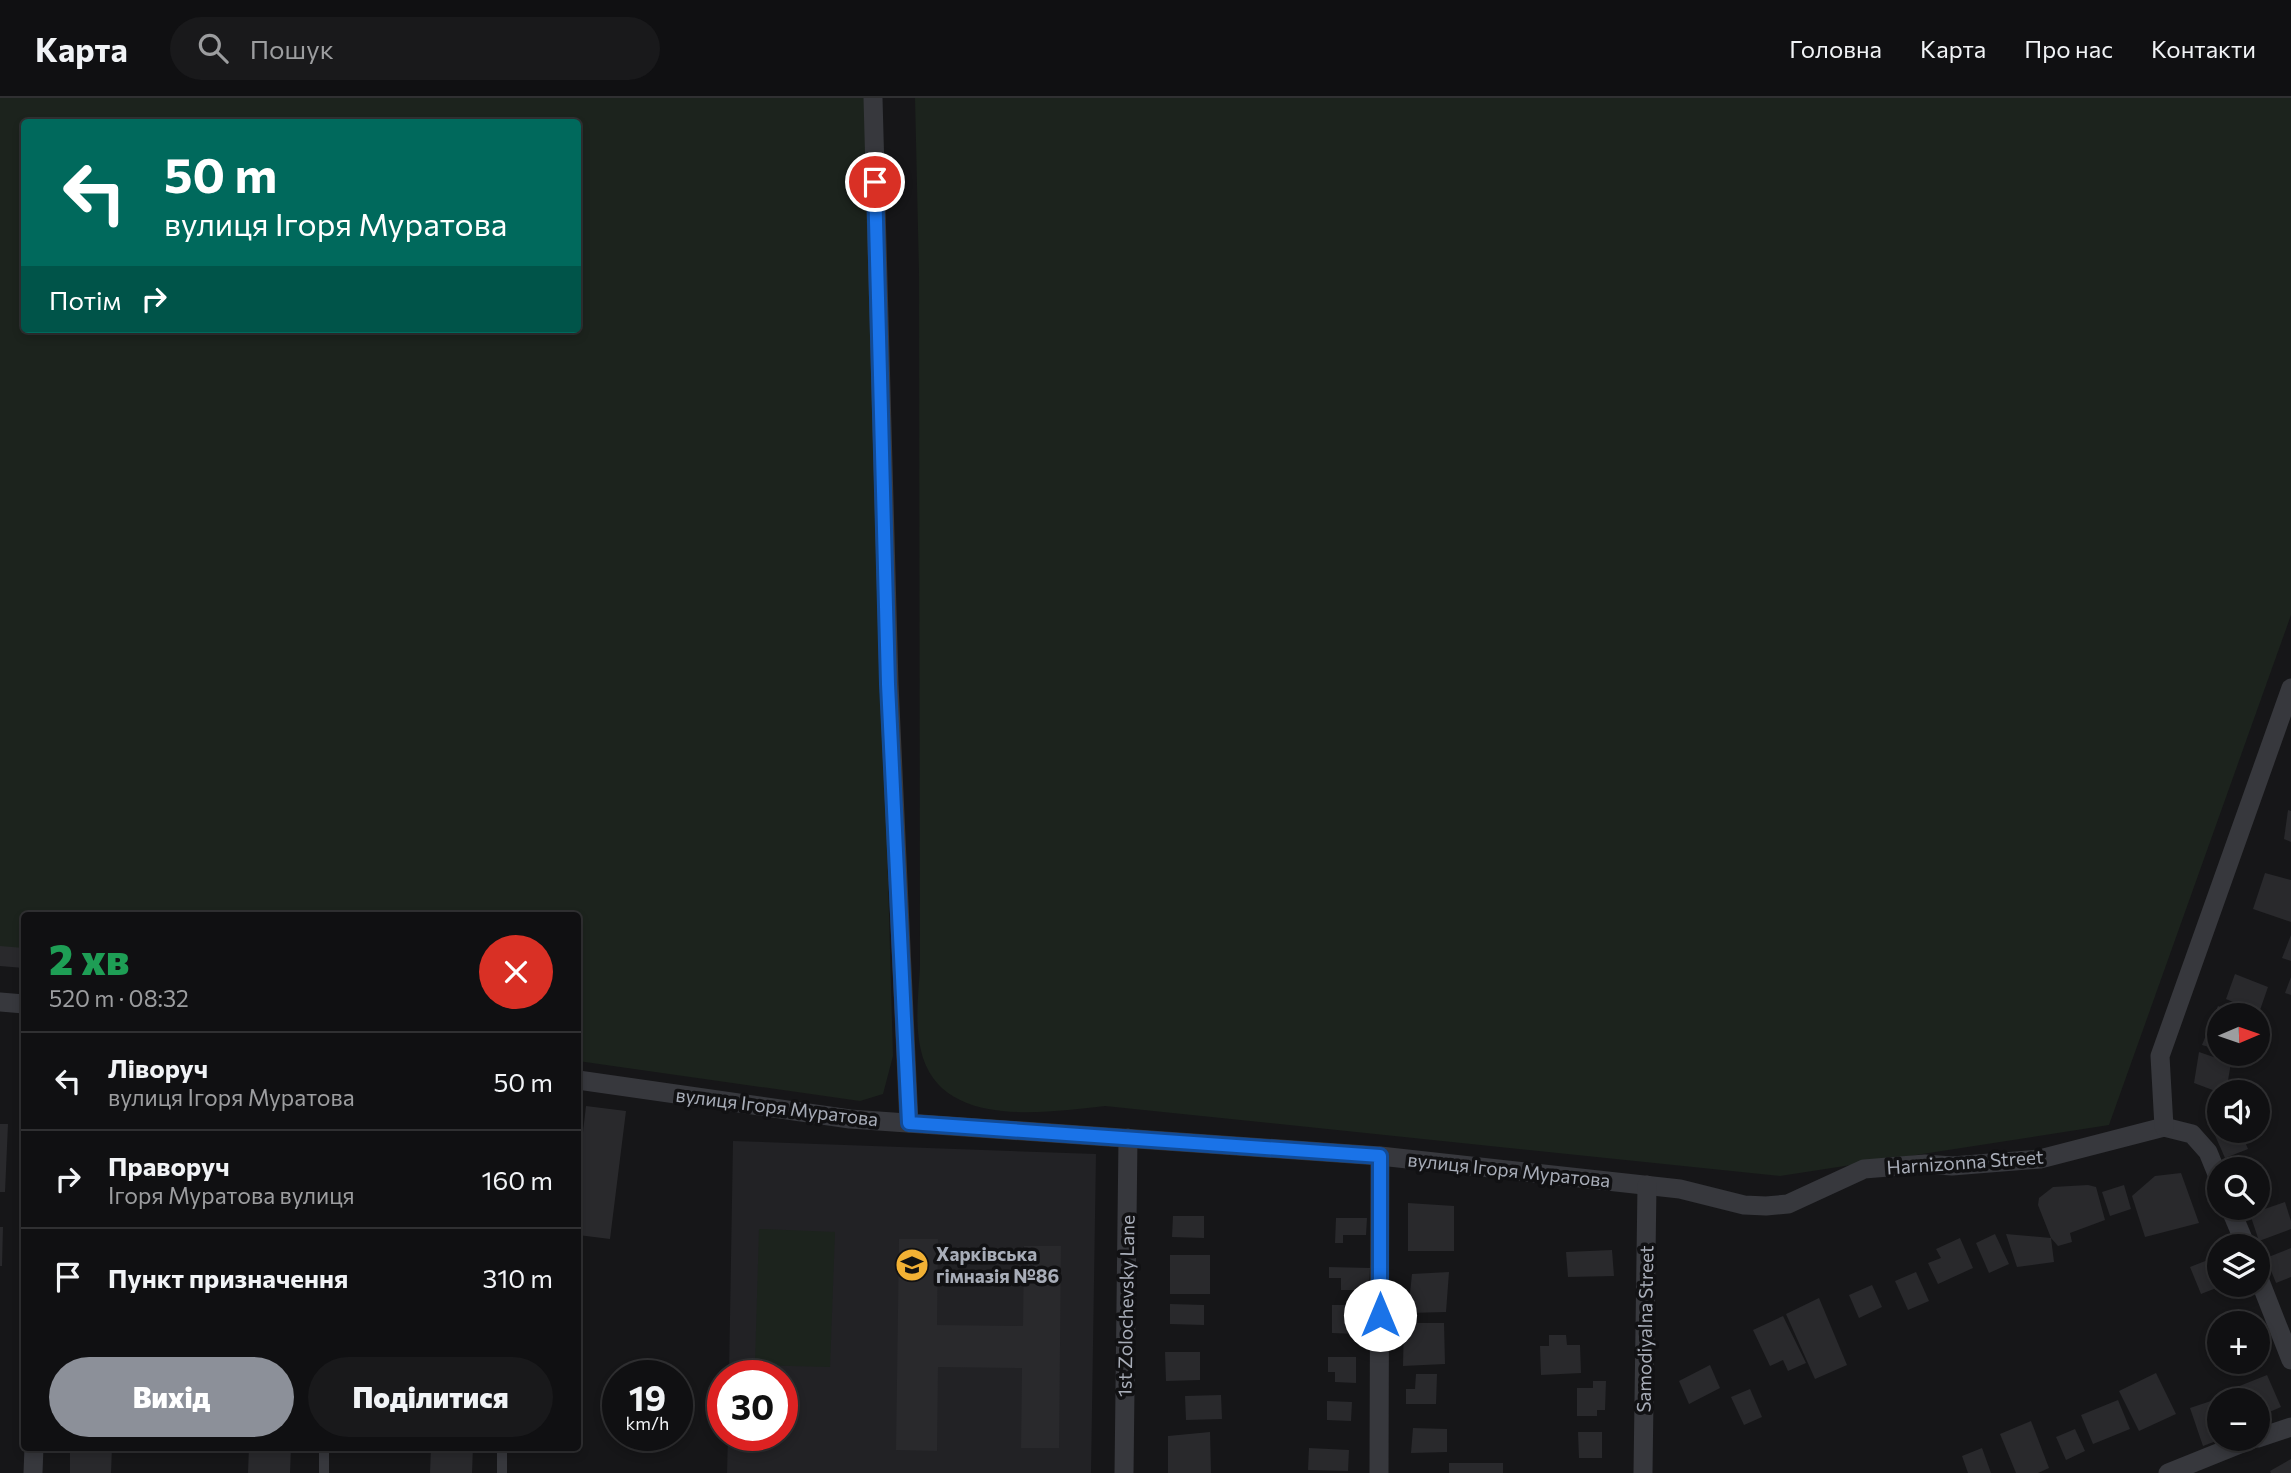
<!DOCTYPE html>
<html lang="uk">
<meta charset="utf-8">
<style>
body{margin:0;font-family:Commissioner,sans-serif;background:#19191b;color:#f1f3f6;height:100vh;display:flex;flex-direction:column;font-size:26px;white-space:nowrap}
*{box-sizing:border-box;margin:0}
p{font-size:23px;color:#9c9d9f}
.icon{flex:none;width:38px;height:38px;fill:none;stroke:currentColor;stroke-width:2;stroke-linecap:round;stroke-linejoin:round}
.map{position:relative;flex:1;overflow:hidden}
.sheet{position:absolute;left:21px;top:814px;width:560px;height:539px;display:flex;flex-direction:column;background:#101012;border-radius:7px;box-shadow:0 4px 10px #0003,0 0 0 2px #303032}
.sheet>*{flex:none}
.top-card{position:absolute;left:21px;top:21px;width:560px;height:214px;border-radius:7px;box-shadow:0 4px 10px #0003,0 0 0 2px #303032;background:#00695c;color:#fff;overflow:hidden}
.needle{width:46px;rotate:88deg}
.fabs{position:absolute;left:2207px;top:905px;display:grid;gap:14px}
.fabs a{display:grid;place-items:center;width:63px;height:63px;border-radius:50%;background:#101012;box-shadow:0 4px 10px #0003,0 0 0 2px #303032;font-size:35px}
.speed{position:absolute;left:602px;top:1262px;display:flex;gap:14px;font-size:35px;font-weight:700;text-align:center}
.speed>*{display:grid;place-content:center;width:91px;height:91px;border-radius:50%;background:#101012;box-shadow:0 4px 10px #0003,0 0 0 2px #303032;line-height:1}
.speed small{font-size:18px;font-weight:400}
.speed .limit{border:10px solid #d22;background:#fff;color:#111}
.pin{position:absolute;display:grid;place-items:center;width:60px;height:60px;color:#fff;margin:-30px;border:4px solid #fff;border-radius:50%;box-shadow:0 2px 7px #0007}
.me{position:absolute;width:77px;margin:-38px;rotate:0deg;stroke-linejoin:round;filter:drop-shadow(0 0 5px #0008)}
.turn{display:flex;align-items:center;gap:24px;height:147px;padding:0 28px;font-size:32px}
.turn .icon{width:91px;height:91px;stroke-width:2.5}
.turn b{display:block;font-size:49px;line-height:60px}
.then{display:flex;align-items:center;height:66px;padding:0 28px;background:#0003;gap:14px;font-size:26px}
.round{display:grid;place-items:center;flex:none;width:74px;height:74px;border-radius:37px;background:#19191b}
.overview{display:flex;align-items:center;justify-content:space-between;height:119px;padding:0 28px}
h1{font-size:42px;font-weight:800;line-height:52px;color:#1e9e55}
.button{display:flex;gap:14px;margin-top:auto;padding:14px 28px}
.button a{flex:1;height:80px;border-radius:42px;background:#8c9099;color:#fff;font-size:28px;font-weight:800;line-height:80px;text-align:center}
.button a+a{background:#19191b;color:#f1f3f6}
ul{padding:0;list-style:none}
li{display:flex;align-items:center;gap:21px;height:98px;padding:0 28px;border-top:2px solid #303032}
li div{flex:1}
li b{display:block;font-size:26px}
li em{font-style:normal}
header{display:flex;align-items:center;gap:42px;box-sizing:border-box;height:98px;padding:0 35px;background:#101012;border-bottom:2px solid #303032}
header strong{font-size:33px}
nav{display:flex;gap:38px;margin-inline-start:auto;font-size:24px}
.search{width:490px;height:63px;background:#19191b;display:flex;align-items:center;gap:18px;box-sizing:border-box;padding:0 24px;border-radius:38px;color:#9c9d9f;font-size:26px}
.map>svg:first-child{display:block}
.built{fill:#222225}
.green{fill:#1c231d;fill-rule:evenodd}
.building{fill:#29292c}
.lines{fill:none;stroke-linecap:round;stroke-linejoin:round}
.service{stroke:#37383d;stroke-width:10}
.minor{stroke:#37383d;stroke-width:19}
.route-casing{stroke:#114b97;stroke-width:18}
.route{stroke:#1a73e8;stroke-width:12}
.labels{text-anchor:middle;stroke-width:7;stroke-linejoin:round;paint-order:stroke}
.street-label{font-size:19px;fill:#a8adb8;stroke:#111113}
.poi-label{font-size:19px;font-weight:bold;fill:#a8adb8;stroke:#111113;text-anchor:start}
</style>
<header>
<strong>Карта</strong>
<div class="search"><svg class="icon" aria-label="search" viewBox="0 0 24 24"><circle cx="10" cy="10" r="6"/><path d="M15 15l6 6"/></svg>Пошук</div>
<nav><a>Головна</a><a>Карта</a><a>Про нас</a><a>Контакти</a></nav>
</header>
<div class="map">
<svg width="2291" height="1375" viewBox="0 0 2291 1375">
<rect width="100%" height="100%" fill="#161618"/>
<polygon class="built" points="733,1043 1096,1056 1091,1375 727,1375 728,1337 782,1337 782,1278 729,1277"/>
<g class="green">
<path d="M0 0H866L893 958 883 996 860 1003 578 963V817H24V859L0 855ZM24 24H578V231H24Z"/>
<path d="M915 0H2291V517L2109 1027 1780 1078 1105 1008C1048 1014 946 1031 923 960 914 931 918 900 920 870L919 175Z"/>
<polygon points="759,1131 835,1134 830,1269 755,1267"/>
</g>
<g class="building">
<polygon points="2288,712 2291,713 2291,744 2284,741"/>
<polygon points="2265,775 2291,782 2291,824 2253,811"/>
<polygon points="2291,837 2291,863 2282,860"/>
<polygon points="0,848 24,850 24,870 0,868"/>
<polygon points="2235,876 2268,889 2259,915 2226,901"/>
<polygon points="2291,879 2291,897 2285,895"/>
<polygon points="2218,908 2239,917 2219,917 2219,952 2202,947"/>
<polygon points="2258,924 2263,926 2258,943"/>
<polygon points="2199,954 2231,965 2226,994 2218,994 2194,985"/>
<polygon points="2230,956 2255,956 2253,963"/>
<polygon points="586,1008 626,1013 610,1141 578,1137 578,1077"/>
<polygon points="0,1026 8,1026 5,1094 0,1094"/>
<polygon points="2220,1032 2240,1032 2248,1051 2225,1060 2214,1035"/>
<polygon points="2181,1075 2199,1125 2145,1139 2132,1098 2155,1078"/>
<polygon points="2258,1079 2265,1097 2258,1101"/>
<polygon points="2088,1087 2096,1089 2105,1122 2070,1135 2072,1144 2058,1148 2051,1140 2054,1164 2017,1169 2006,1136 2051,1140 2038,1107 2039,1100 2053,1089"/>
<polygon points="2124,1087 2131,1111 2110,1118 2102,1094"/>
<polygon points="2285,1104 2291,1123 2291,1131 2259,1143 2250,1116"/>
<polygon points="1408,1105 1454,1108 1454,1153 1408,1153"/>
<polygon points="1173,1118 1204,1118 1204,1140 1172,1139"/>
<polygon points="1336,1120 1367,1120 1366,1137 1343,1137 1343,1145 1335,1145"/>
<polygon points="0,1129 3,1129 2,1168 0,1168"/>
<polygon points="1995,1136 2009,1166 1989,1175 1976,1145"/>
<polygon points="1960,1140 1973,1170 1938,1186 1928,1165 1941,1160 1936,1151"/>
<polygon points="899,1141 938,1141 937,1227 1023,1228 1024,1148 1061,1148 1059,1350 1021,1350 1022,1270 938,1269 937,1353 896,1352"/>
<polygon points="2291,1150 2291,1179 2276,1185 2266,1160"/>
<polygon points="1612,1152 1614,1178 1568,1179 1566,1154"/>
<rect x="1170" y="1157" width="40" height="39"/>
<polygon points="2213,1160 2219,1175 2219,1186 2224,1187 2201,1196 2190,1169"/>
<polygon points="1329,1169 1370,1170 1369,1192 1341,1192 1341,1180 1329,1180"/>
<polygon points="1449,1174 1446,1214 1408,1215 1412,1176"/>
<polygon points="1916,1174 1929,1203 1908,1212 1895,1183"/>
<polygon points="1872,1187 1882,1209 1859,1220 1849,1197"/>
<polygon points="1819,1200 1847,1267 1815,1281 1786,1216"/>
<polygon points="1170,1206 1204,1207 1204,1227 1170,1226"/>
<polygon points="1332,1207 1357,1207 1357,1236 1332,1235"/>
<polygon points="1783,1218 1806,1265 1788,1273 1783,1262 1770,1268 1753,1232"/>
<polygon points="2246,1219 2248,1225 2232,1225"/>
<polygon points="1404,1225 1444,1225 1445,1266 1403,1268"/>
<polygon points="1549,1237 1566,1237 1567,1247 1580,1247 1581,1275 1541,1277 1540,1248 1549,1248"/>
<polygon points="1165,1254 1200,1254 1200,1282 1166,1283"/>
<polygon points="1328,1259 1356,1259 1356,1285 1335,1284 1335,1274 1328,1274"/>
<polygon points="1710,1267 1720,1290 1689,1306 1679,1283"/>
<polygon points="2156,1275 2176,1316 2139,1333 2119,1293"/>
<polygon points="1416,1276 1437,1276 1436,1306 1406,1306 1406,1291 1415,1291"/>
<polygon points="2267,1277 2281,1309 2258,1319 2258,1302 2243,1302 2237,1289"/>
<polygon points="1593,1283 1606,1283 1605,1312 1597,1312 1597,1318 1577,1318 1577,1290 1593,1290"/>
<polygon points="1750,1291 1762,1319 1744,1327 1731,1299"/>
<polygon points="1221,1297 1222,1321 1186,1322 1185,1298"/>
<polygon points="2217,1301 2219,1342 2203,1348 2190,1310"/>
<polygon points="2118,1302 2130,1331 2093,1346 2081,1317"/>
<polygon points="1327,1303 1352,1304 1351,1323 1327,1322"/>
<polygon points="2031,1323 2049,1370 2038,1375 2016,1375 2000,1336"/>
<polygon points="1413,1330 1447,1331 1447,1354 1411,1355"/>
<polygon points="2075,1331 2085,1353 2066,1362 2056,1339"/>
<polygon points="1210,1334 1211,1375 1168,1375 1168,1338"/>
<polygon points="1578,1334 1602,1334 1602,1360 1579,1360"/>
<polygon points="70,1349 112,1349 111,1375 70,1375"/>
<polygon points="249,1349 291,1349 290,1375 248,1375"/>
<polygon points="431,1349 473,1349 472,1375 430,1375"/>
<polygon points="1309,1350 1349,1352 1348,1373 1308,1372"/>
<polygon points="1982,1350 1991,1375 1968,1375 1962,1358"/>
<polygon points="2291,1361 2291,1375 2271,1375 2270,1373"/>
<rect x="1449" y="1365" width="54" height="10"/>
</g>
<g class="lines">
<g class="service">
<polyline points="324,1375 324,1349"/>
<polyline points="502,1375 502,1349"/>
</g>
<g class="minor">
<polyline points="873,0 889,586 909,1025"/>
<polyline points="0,904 24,906"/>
<polyline points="578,982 850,1021 1380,1058 1680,1091 1744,1107 1766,1108 1788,1106 1864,1071 1925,1066 1952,1068 2040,1061 2164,1029 2192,1036 2208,1054 2219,1081"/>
<polyline points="2164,1029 2160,958 2291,590"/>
<polyline points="2230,1110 2246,1148"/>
<polyline points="2258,1178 2291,1262"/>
<polyline points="2258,1340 2291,1329"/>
<polyline points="33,1375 34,1349"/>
<polyline points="1124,1375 1128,1040"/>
<polyline points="1379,1375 1380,1058"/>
<polyline points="1643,1375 1647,1087"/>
<polyline points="2168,1375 2255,1340"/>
</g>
</g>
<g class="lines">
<defs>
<polyline id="route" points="875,84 888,586 909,1025 1380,1058 1380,1217"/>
</defs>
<use href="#route" class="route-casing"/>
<use href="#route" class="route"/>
</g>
<defs>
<symbol id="school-disc" viewBox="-11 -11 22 22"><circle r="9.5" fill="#f2b134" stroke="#111113"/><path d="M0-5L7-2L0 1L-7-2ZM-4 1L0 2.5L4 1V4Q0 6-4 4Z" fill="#111"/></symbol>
</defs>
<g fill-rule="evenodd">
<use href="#school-disc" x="893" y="1148" width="38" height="38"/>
</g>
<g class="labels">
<g class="street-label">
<text transform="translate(777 1009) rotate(7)" y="7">вулиця Ігоря Муратова</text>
<text transform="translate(1965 1064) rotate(-4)" y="7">Harnizonna Street</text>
<text transform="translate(1509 1072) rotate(6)" y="7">вулиця Ігоря Муратова</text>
<text transform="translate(1126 1208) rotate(-89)" y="7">1st Zolochevsky Lane</text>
<text transform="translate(1645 1231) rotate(-89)" y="7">Samodiyalna Street</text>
</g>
<g class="poi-label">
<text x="936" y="1163">Харківська<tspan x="936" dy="22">гімназія №86</tspan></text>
</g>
</g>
</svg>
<div class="fabs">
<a><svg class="needle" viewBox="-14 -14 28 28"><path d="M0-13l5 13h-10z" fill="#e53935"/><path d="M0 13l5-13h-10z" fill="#9c9d9f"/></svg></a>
<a><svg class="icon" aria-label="sound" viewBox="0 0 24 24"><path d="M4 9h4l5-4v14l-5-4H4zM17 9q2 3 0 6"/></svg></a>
<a><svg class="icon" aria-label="search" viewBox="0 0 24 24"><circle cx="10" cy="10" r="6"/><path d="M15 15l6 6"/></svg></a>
<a><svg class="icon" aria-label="layers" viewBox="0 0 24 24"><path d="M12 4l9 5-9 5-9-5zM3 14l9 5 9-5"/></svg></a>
<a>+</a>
<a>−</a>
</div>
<div class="speed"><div>19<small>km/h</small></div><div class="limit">30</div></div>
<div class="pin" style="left:875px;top:84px;background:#d93025"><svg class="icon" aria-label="arrive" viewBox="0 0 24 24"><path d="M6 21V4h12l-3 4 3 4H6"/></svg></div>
<svg class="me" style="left:1380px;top:1217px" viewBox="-20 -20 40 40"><circle r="19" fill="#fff"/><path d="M0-13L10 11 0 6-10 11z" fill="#1a73e8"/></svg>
<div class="top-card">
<div class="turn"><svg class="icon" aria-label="left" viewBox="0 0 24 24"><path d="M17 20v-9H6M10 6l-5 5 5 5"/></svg><div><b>50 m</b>вулиця Ігоря Муратова</div></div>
<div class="then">Потім<svg class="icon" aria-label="right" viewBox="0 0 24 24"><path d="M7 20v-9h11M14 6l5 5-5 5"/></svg></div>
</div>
<section class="sheet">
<div class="overview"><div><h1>2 хв</h1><p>520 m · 08:32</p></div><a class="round" style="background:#d93025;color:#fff"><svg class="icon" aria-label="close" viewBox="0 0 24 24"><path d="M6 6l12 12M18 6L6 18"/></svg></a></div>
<ul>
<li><svg class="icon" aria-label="left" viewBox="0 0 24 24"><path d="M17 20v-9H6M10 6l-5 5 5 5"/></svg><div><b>Ліворуч</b><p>вулиця Ігоря Муратова</p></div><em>50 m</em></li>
<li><svg class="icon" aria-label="right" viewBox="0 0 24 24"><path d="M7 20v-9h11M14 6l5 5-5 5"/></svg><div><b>Праворуч</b><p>Ігоря Муратова вулиця</p></div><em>160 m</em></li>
<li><svg class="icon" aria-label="arrive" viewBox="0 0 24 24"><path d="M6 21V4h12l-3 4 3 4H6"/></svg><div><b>Пункт призначення</b></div><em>310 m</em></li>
</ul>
<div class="button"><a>Вихід</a><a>Поділитися</a></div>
</section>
</div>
